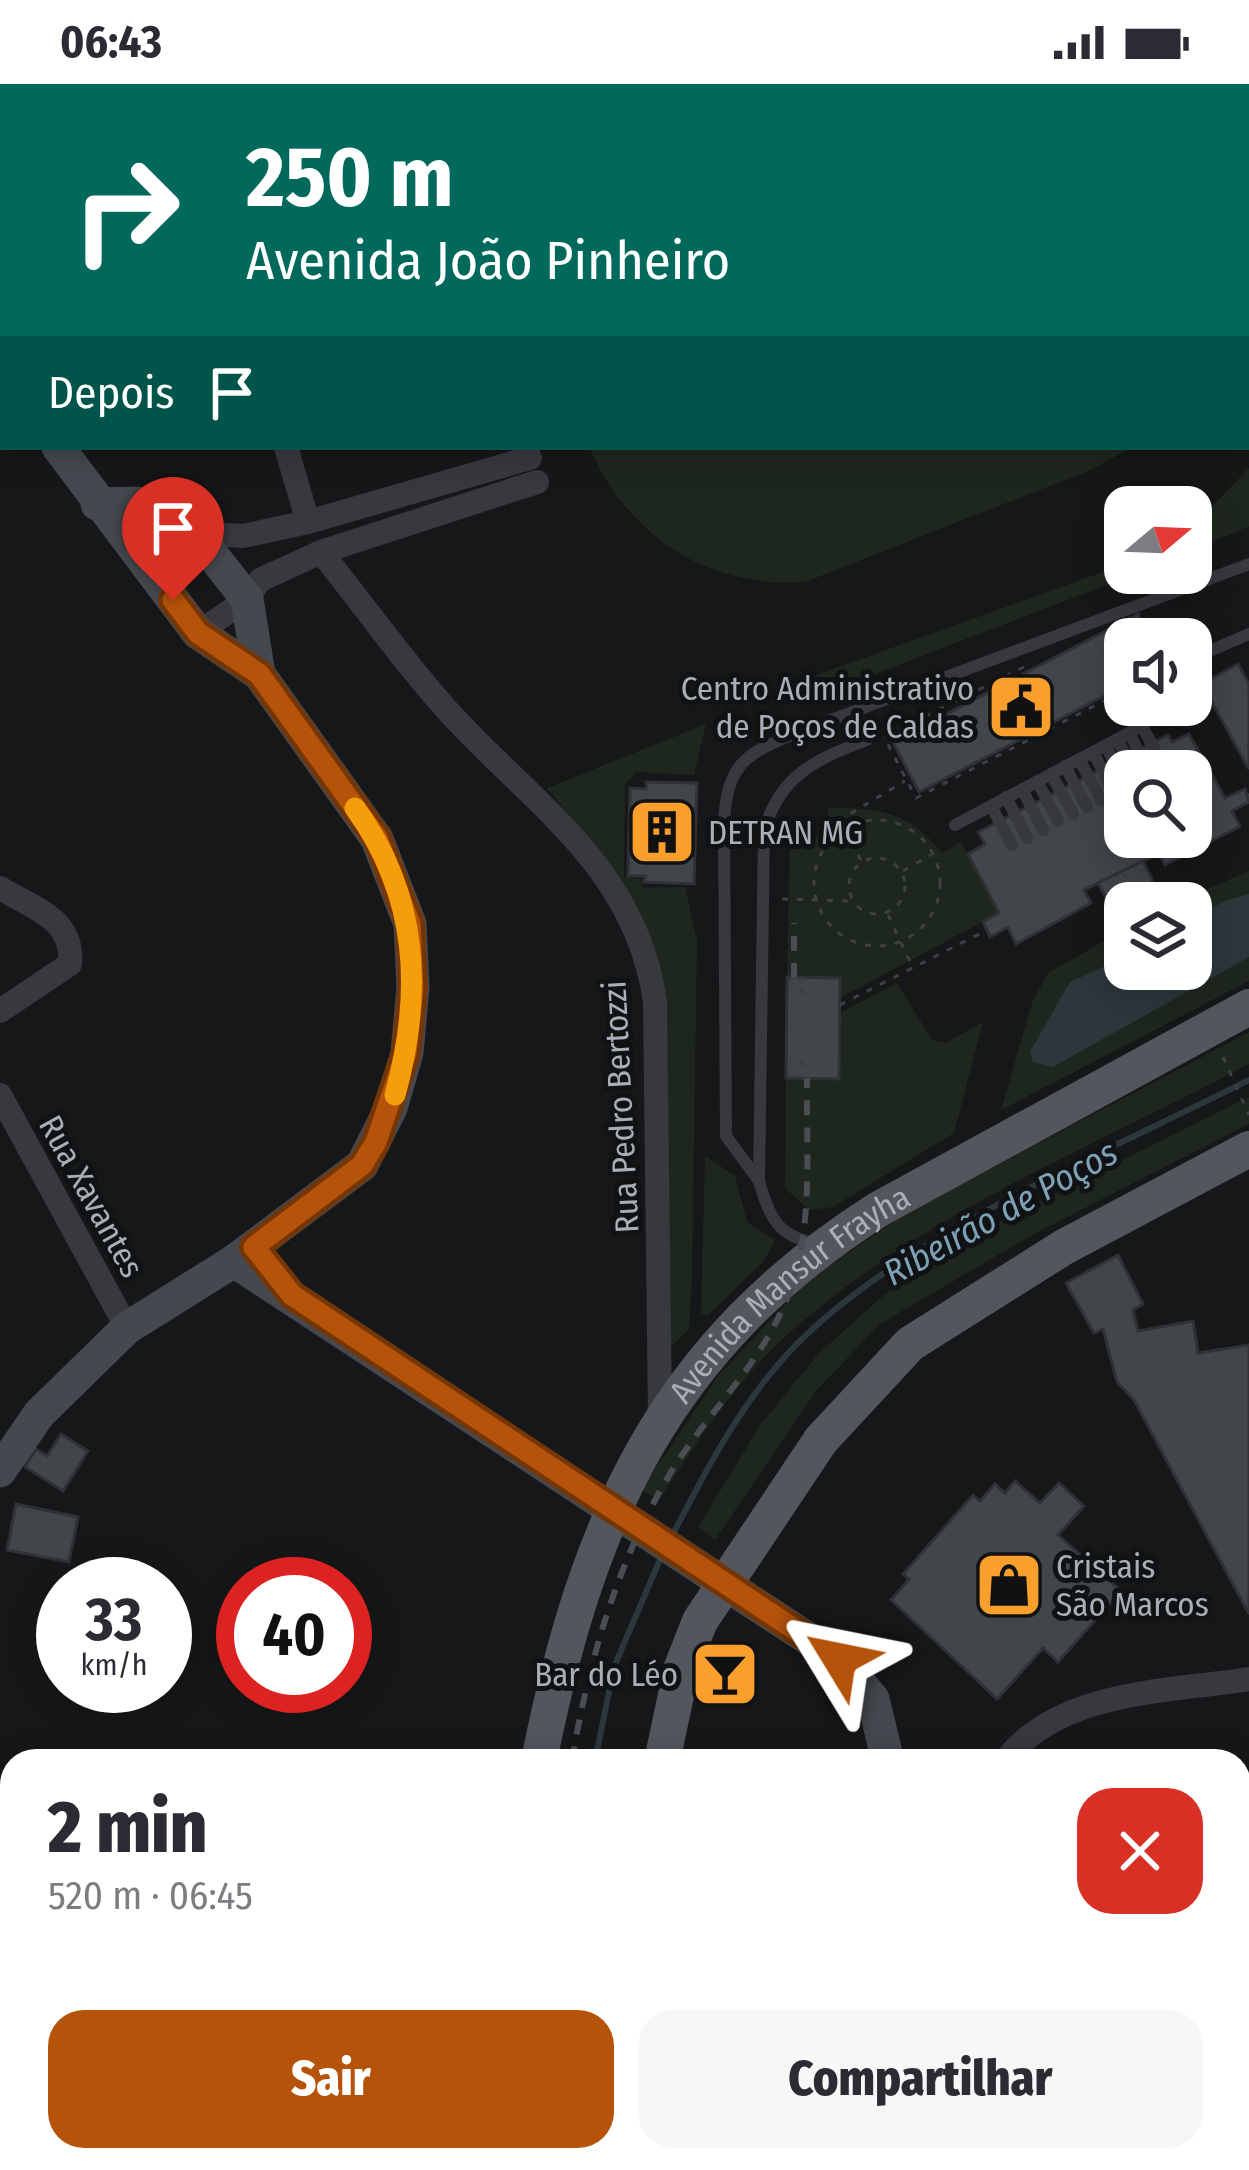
<!DOCTYPE html>
<html lang="pt">
<meta charset="utf-8">
<style>
body{margin:0;font-family:"Fira Sans Condensed",sans-serif;background:#f7f7f7;color:#2b2b33;height:100vh;display:flex;flex-direction:column;font-size:45px;white-space:nowrap}
*{box-sizing:border-box;margin:0}
p{font-size:39px;color:#7c7c81}
.icon{flex:none;width:66px;height:66px;fill:none;stroke:currentColor;stroke-width:2;stroke-linecap:round;stroke-linejoin:round}
.map{position:relative;flex:1;overflow:hidden}
.sheet{position:absolute;left:0px;top:1665px;width:1251px;height:423px;display:flex;flex-direction:column;background:#fff;border-radius:36px 36px 0 0;box-shadow:0 6px 30px #0003}
.sheet>*{flex:none}
.guide{position:absolute;left:0px;top:0px;width:1251px;height:366px;box-shadow:0 6px 30px #0003;background:#00695c;color:#fff;overflow:hidden}
.needle{width:78px;rotate:71deg}
.tools{position:absolute;left:1104px;top:402px;display:grid;gap:24px}
.tools a{display:grid;place-items:center;width:108px;height:108px;border-radius:24px;background:#fff;box-shadow:0 6px 30px #0003;font-size:60px}
.speed{position:absolute;left:36px;top:1473px;display:flex;gap:24px;font-size:60px;font-weight:700;text-align:center}
.speed>*{display:grid;place-content:center;width:156px;height:156px;border-radius:50%;background:#fff;box-shadow:0 6px 30px #0003;line-height:1}
.speed small{font-size:30px;font-weight:400}
.speed .limit{border:18px solid #d22;background:#fff;color:#111}
.pin{position:absolute;display:grid;place-items:center;width:102px;height:102px;color:#fff;margin:-123px -51px;border-radius:50% 50% 50% 0;rotate:-45deg;box-shadow:0 0 12px #0007}
.pin .icon{rotate:45deg}
.me{position:absolute;width:132px;margin:-66px;rotate:305deg;stroke-linejoin:round;filter:drop-shadow(0 0 9px #0008)}
.turn{display:flex;align-items:center;gap:42px;height:252px;padding:0 48px;font-size:54px}
.turn .icon{width:156px;height:156px;stroke-width:2.5}
.turn b{display:block;font-size:84px;line-height:102px}
.then{display:flex;align-items:center;height:114px;padding:0 48px;background:#0003;gap:24px;font-size:45px}
.round{display:grid;place-items:center;flex:none;width:126px;height:126px;border-radius:36px;background:#f7f7f7}
.headline{display:flex;align-items:center;justify-content:space-between;height:204px;padding:0 48px}
h1{font-size:72px;font-weight:800;line-height:90px}
.cta{display:flex;gap:24px;margin-top:auto;padding:24px 48px}
.cta a{flex:1;height:138px;border-radius:36px;background:#b45309;color:#fff;font-size:48px;font-weight:800;line-height:138px;text-align:center}
.cta a+a{background:#f7f7f7;color:#2b2b33}
.status{display:flex;justify-content:space-between;align-items:center;height:84px;padding:0 60px;background:#fff;direction:ltr}
.status svg{height:33px;fill:currentColor}
.map>svg:first-child{display:block}
.green{fill:#1e271e}
.water{fill:#2c373d}
.lines{fill:none;stroke-linecap:round;stroke-linejoin:round}
.stream{stroke:#2c373d;stroke-width:6}
.building{fill:#424549;stroke:#303135;stroke-width:3;fill-rule:evenodd}
.path{stroke:#3d4045;stroke-width:3;stroke-dasharray:6 9;stroke-linecap:butt}
.lane{stroke:#37393e;stroke-width:12}
.street{stroke:#37393e;stroke-width:24}
.secondary{stroke:#45484e;stroke-width:33}
.primary{stroke:#53565d;stroke-width:36}
.rail{stroke:#4a4d53;stroke-width:6;stroke-dasharray:15 12;stroke-linecap:butt}
.route-casing{stroke:#753606;stroke-width:30}
.route{stroke:#b45309;stroke-width:21}
.slow{stroke:#f59e0b;stroke-width:21}
.labels{text-anchor:middle;stroke-width:10;stroke-linejoin:round;paint-order:stroke}
.poi-label{font-size:33px;fill:#a8afb9;stroke:#111214;text-anchor:end}
.street-label{font-size:33px;fill:#a8afb9;stroke:#111214}
.water-label{font-size:36px;font-style:italic;fill:#7da1b6;stroke:#111214}
</style>
<div class="status"><b>06:43</b><svg viewBox="0 0 49 12"><path d="M0 12V9h3v3zM5 12V6h3v6zM10 12V3h3v9zM15 12V0h3v12zM26 1h20v11H26zM47 4h2v5h-2z"/></svg></div>
<div class="map">
<svg width="1249" height="2086" viewBox="0 0 1249 2086">
<rect width="100%" height="100%" fill="#161719"/>
<g class="green">
<path d="M589 363H1132L1093 385 805 498C706 504 629 453 589 363Z"/>
<polygon points="1249,384 1249,442 1191,467 1191,445"/>
<polygon points="1125,480 1125,489 1138,489 823,610 800,597"/>
<polygon points="706,640 694,691 635,688 625,701 624,794 641,795 643,804 685,803 697,856 692,1192 689,1245 671,1263 657,904 620,793 547,704"/>
<path d="M829 724C880 724 908 727 942 769L961 758 999 829 840 914V894L787 893 790 752 822 753Z"/>
<polygon points="1249,787 1249,897 1001,1026 1033,916 1048,889 1125,845 1125,885 1191,885 1191,819 1176,819"/>
<polygon points="897,899 932,956 945,959 983,938 954,1049 833,1123 809,1126 785,1104 786,994 839,994 840,929"/>
<path d="M1249 948V980C1092 1063 920 1131 787 1251 735 1298 697 1358 659 1416L641 1406 718 1292 805 1199 906 1129Z"/>
<polygon points="1249,1013 1249,1040 1034,1150 880,1240 816,1307 715,1456 698,1443 761,1340 819,1269 884,1211 974,1150"/>
<polygon points="705,1072 735,1092 747,1138 775,1156 764,1177 707,1232 701,1230"/>
</g>
<polygon class="water" points="1249,810 1249,873 1060,979 1052,983 1033,978 1030,968 1070,898 1125,873 1125,885 1191,885 1191,838 1222,818"/>
<g class="lines">
<g class="stream">
<path d="M671 1454C702 1394 732 1335 776 1283 877 1161 1106 1069 1249 996"/>
<polyline points="595,1677 614,1583 662,1471"/>
<polyline points="642,2076 644,2086"/>
</g>
</g>
<g class="building">
<polygon points="1138,530 1151,555 1125,555 1125,601 919,708 893,658"/>
<polygon points="1238,580 1249,600 1249,685 1202,600"/>
<path d="M1189 650 1225 714 1245 705 1249 718 1232 727 1240 742 1165 781 1159 770 1084 806 1091 819 1016 860 1008 843 990 853 983 838 999 829 968 770 985 760 978 748 1168 651 1172 658ZM1125 687H1191V753H1125Z"/>
<polygon points="646,698 697,699 694,800 644,798 645,792 628,792 630,704 646,705"/>
<polygon points="1143,777 1152,795 1147,819 1125,819 1125,824 1108,818 1098,799"/>
<polygon points="787,893 840,894 839,995 786,994"/>
<polygon points="1118,1171 1143,1220 1133,1226 1138,1247 1193,1237 1198,1269 1249,1261 1249,1530 1134,1316 1117,1298 1103,1245 1094,1249 1066,1199"/>
<polygon points="61,1350 88,1367 63,1407 25,1383 36,1365 47,1372"/>
<polygon points="1015,1397 1040,1419 1059,1399 1084,1422 1058,1451 1121,1507 1058,1578 1043,1564 997,1615 891,1516 909,1495 903,1490 973,1411 980,1417 995,1400 1005,1409"/>
<polygon points="16,1420 78,1433 69,1478 7,1466"/>
</g>
<g class="lines">
<g class="path">
<polyline points="1146,534 1157,555"/>
<polyline points="1024,583 884,653 916,714 1125,606"/>
<polyline points="1248,711 1249,711"/>
<circle cx="877" cy="799" r="63"/>
<circle cx="877" cy="802" r="28"/>
<polyline points="861,776 838,737 905,697"/>
<polyline points="903,787 931,771"/>
<polyline points="1122,788 1138,817"/>
<polyline points="782,815 851,817"/>
<polyline points="888,831 912,882"/>
<polyline points="801,910 799,895 804,895 803,911"/>
<polyline points="840,921 987,846"/>
<polyline points="1223,973 1249,1031"/>
<polyline points="800,977 797,991 803,992 803,977"/>
</g>
<g class="lane">
<polyline points="1248,89 1249,89"/>
<polyline points="1248,143 1249,143"/>
<polyline points="1191,575 1249,550"/>
<polyline points="1142,642 1165,685"/>
<polyline points="1129,649 1149,687"/>
<polyline points="1117,655 1134,687"/>
<polyline points="1106,662 1125,699"/>
<polyline points="1093,668 1115,710"/>
<polyline points="1079,675 1101,716"/>
<polyline points="1065,682 1087,723"/>
<polyline points="1051,690 1073,730"/>
<polyline points="1037,697 1058,737"/>
<polyline points="1022,705 1043,746"/>
<polyline points="1006,713 1027,754"/>
<polyline points="991,722 1012,761"/>
<polyline points="955,741 1142,642 1161,621"/>
<path d="M759 1097 726 1052 724 741C726 672 753 667 812 643L1249 480"/>
<path d="M816 1159C778 1153 769 1133 759 1097L764 747C780 691 816 675 867 656L856 627"/>
<polyline points="727,2086 736,2076"/>
</g>
<g class="street">
<polyline points="231,0 237,3"/>
<polyline points="149,3 150,0"/>
<polyline points="286,363 308,438"/>
<path d="M321 468C363 520 402 576 447 626 532 720 636 782 655 918L660 1333"/>
<polyline points="148,483 195,449 243,452 308,438 530,374"/>
<polyline points="198,549 247,515 260,496 321,468 537,398"/>
<path d="M0 804C35 825 74 835 70 880L0 927"/>
<polyline points="0,1011 127,1244"/>
<path d="M1005 1677C1059 1606 1167 1608 1249 1595"/>
<polyline points="1239,1942 1249,1952"/>
<polyline points="0,1944 12,1947"/>
</g>
<g class="secondary">
<polyline points="22,3 22,0"/>
<polyline points="97,420 138,419 195,449 247,515 259,590"/>
<polyline points="234,1177 839,1575 873,1615 888,1677"/>
<polyline points="0,1387 39,1330 127,1244 234,1177 362,1081 391,1024 407,969 413,903 410,840 377,755 259,590 198,549 58,363"/>
<polyline points="986,2076 994,2086"/>
</g>
<g class="primary">
<path id="s1" d="M539 1677C587 1435 665 1261 879 1125L1249 923"/>
<polyline points="662,1677 682,1583 700,1537 821,1356 910,1260 1064,1163 1249,1065"/>
<polyline points="567,2076 569,2086"/>
<polyline points="700,2076 701,2086"/>
</g>
<g class="rail">
<polyline points="794,894 794,839"/>
<path d="M572 1677C588 1579 617 1479 668 1393 709 1324 771 1273 794 1194 813 1131 806 1059 807 994"/>
<polyline points="603,2076 605,2086"/>
</g>
</g>
<g class="lines">
<defs>
<polyline id="route" points="173,516 198,549 259,590 377,754 410,840 413,904 406,969 376,1058 362,1081 254,1163 292,1211 839,1575"/>
</defs>
<use href="#route" class="route-casing"/>
<use href="#route" class="route"/>
<path class="slow" d="M355 724C419 812 423 909 395 1011"/>
</g>
<defs>
<symbol id="civic-square" viewBox="-11 -11 22 22"><rect x="-9" y="-9" width="18" height="18" rx="4" fill="#fb9f2c" stroke="#111214"/><path d="M-.6-6.5H3V-4.5H.6V-3L4-1V1h2V6H-6V1h2V-1L-.6-3ZM-1.2 2.5V6h2.4V2.5Z" fill="#111"/></symbol>
<symbol id="building-square" viewBox="-11 -11 22 22"><rect x="-9" y="-9" width="18" height="18" rx="4" fill="#fb9f2c" stroke="#111214"/><path d="M-4-6H4V6H1V3H-1V6H-4ZM-2.5-4.3h1.7v1.8h-1.7ZM.8-4.3h1.7v1.8H.8ZM-2.5-1h1.7V.8h-1.7ZM.8-1h1.7V.8H.8Z" fill="#111"/></symbol>
<symbol id="shop-square" viewBox="-11 -11 22 22"><rect x="-9" y="-9" width="18" height="18" rx="4" fill="#fb9f2c" stroke="#111214"/><path d="M-5-2.5h2.3a2.7 3.5 0 0 1 5.4 0H5L5.5 6h-11ZM-1.5-2.5h3a1.5 2.3 0 0 0-3 0Z" fill="#111"/></symbol>
<symbol id="bar-square" viewBox="-11 -11 22 22"><rect x="-9" y="-9" width="18" height="18" rx="4" fill="#fb9f2c" stroke="#111214"/><path d="M-6-5H6L.8 .8V4.5H3.5V6h-7V4.5H-.8V.8Z" fill="#111"/></symbol>
</defs>
<g fill-rule="evenodd">
<use href="#civic-square" x="983" y="585" width="76" height="76"/>
<use href="#building-square" x="624" y="710" width="76" height="76"/>
<use href="#shop-square" x="971" y="1463" width="76" height="76"/>
<use href="#bar-square" x="687" y="1552" width="76" height="76"/>
</g>
<g class="labels">
<g class="poi-label">
<text x="974" y="616">Centro Administrativo<tspan x="974" dy="38">de Poços de Caldas</tspan></text>
<text x="708" y="760" text-anchor="start">DETRAN MG</text>
<text x="1056" y="1494" text-anchor="start">Cristais<tspan x="1056" dy="38">São Marcos</tspan></text>
<text x="678" y="1602">Bar do Léo</text>
</g>
<g class="street-label">
<text transform="translate(620 1023) rotate(-93)" y="12">Rua Pedro Bertozzi</text>
<text transform="translate(92 1112) rotate(61)" y="12">Rua Xavantes</text>
<text dy="12" stroke="none"><textPath href="#s1" startOffset="546">Avenida Mansur Frayha</textPath></text>
</g>
<g class="water-label">
<text transform="translate(1000 1128) rotate(-29)" y="13">Ribeirão de Poços</text>
</g>
</g>
</svg>
<div class="tools">
<a><svg class="needle" viewBox="-14 -14 28 28"><path d="M0-13l5 13h-10z" fill="#e53935"/><path d="M0 13l5-13h-10z" fill="#7c7c81"/></svg></a>
<a><svg class="icon" aria-label="sound" viewBox="0 0 24 24"><path d="M4 9h4l5-4v14l-5-4H4zM17 9q2 3 0 6"/></svg></a>
<a><svg class="icon" aria-label="search" viewBox="0 0 24 24"><circle cx="10" cy="10" r="6"/><path d="M15 15l6 6"/></svg></a>
<a><svg class="icon" aria-label="layers" viewBox="0 0 24 24"><path d="M12 4l9 5-9 5-9-5zM3 14l9 5 9-5"/></svg></a>
</div>
<div class="speed"><div>33<small>km/h</small></div><div class="limit">40</div></div>
<div class="pin" style="left:173px;top:516px;background:#d93025"><svg class="icon" aria-label="arrive" viewBox="0 0 24 24"><path d="M6 21V4h12l-3 4 3 4H6"/></svg></div>
<svg class="me" style="left:839px;top:1575px" viewBox="-20 -20 40 40"><path d="M0-17L14 15 0 8-14 15z" fill="#b45309" stroke="#fff" stroke-width="4"/></svg>
<div class="guide">
<div class="turn"><svg class="icon" aria-label="right" viewBox="0 0 24 24"><path d="M7 20v-9h11M14 6l5 5-5 5"/></svg><div><b>250 m</b>Avenida João Pinheiro</div></div>
<div class="then">Depois<svg class="icon" aria-label="arrive" viewBox="0 0 24 24"><path d="M6 21V4h12l-3 4 3 4H6"/></svg></div>
</div>
<section class="sheet">
<div class="headline"><div><h1>2 min</h1><p>520 m · 06:45</p></div><a class="round" style="background:#d93025;color:#fff"><svg class="icon" aria-label="close" viewBox="0 0 24 24"><path d="M6 6l12 12M18 6L6 18"/></svg></a></div>
<div class="cta"><a>Sair</a><a>Compartilhar</a></div>
</section>
</div>
